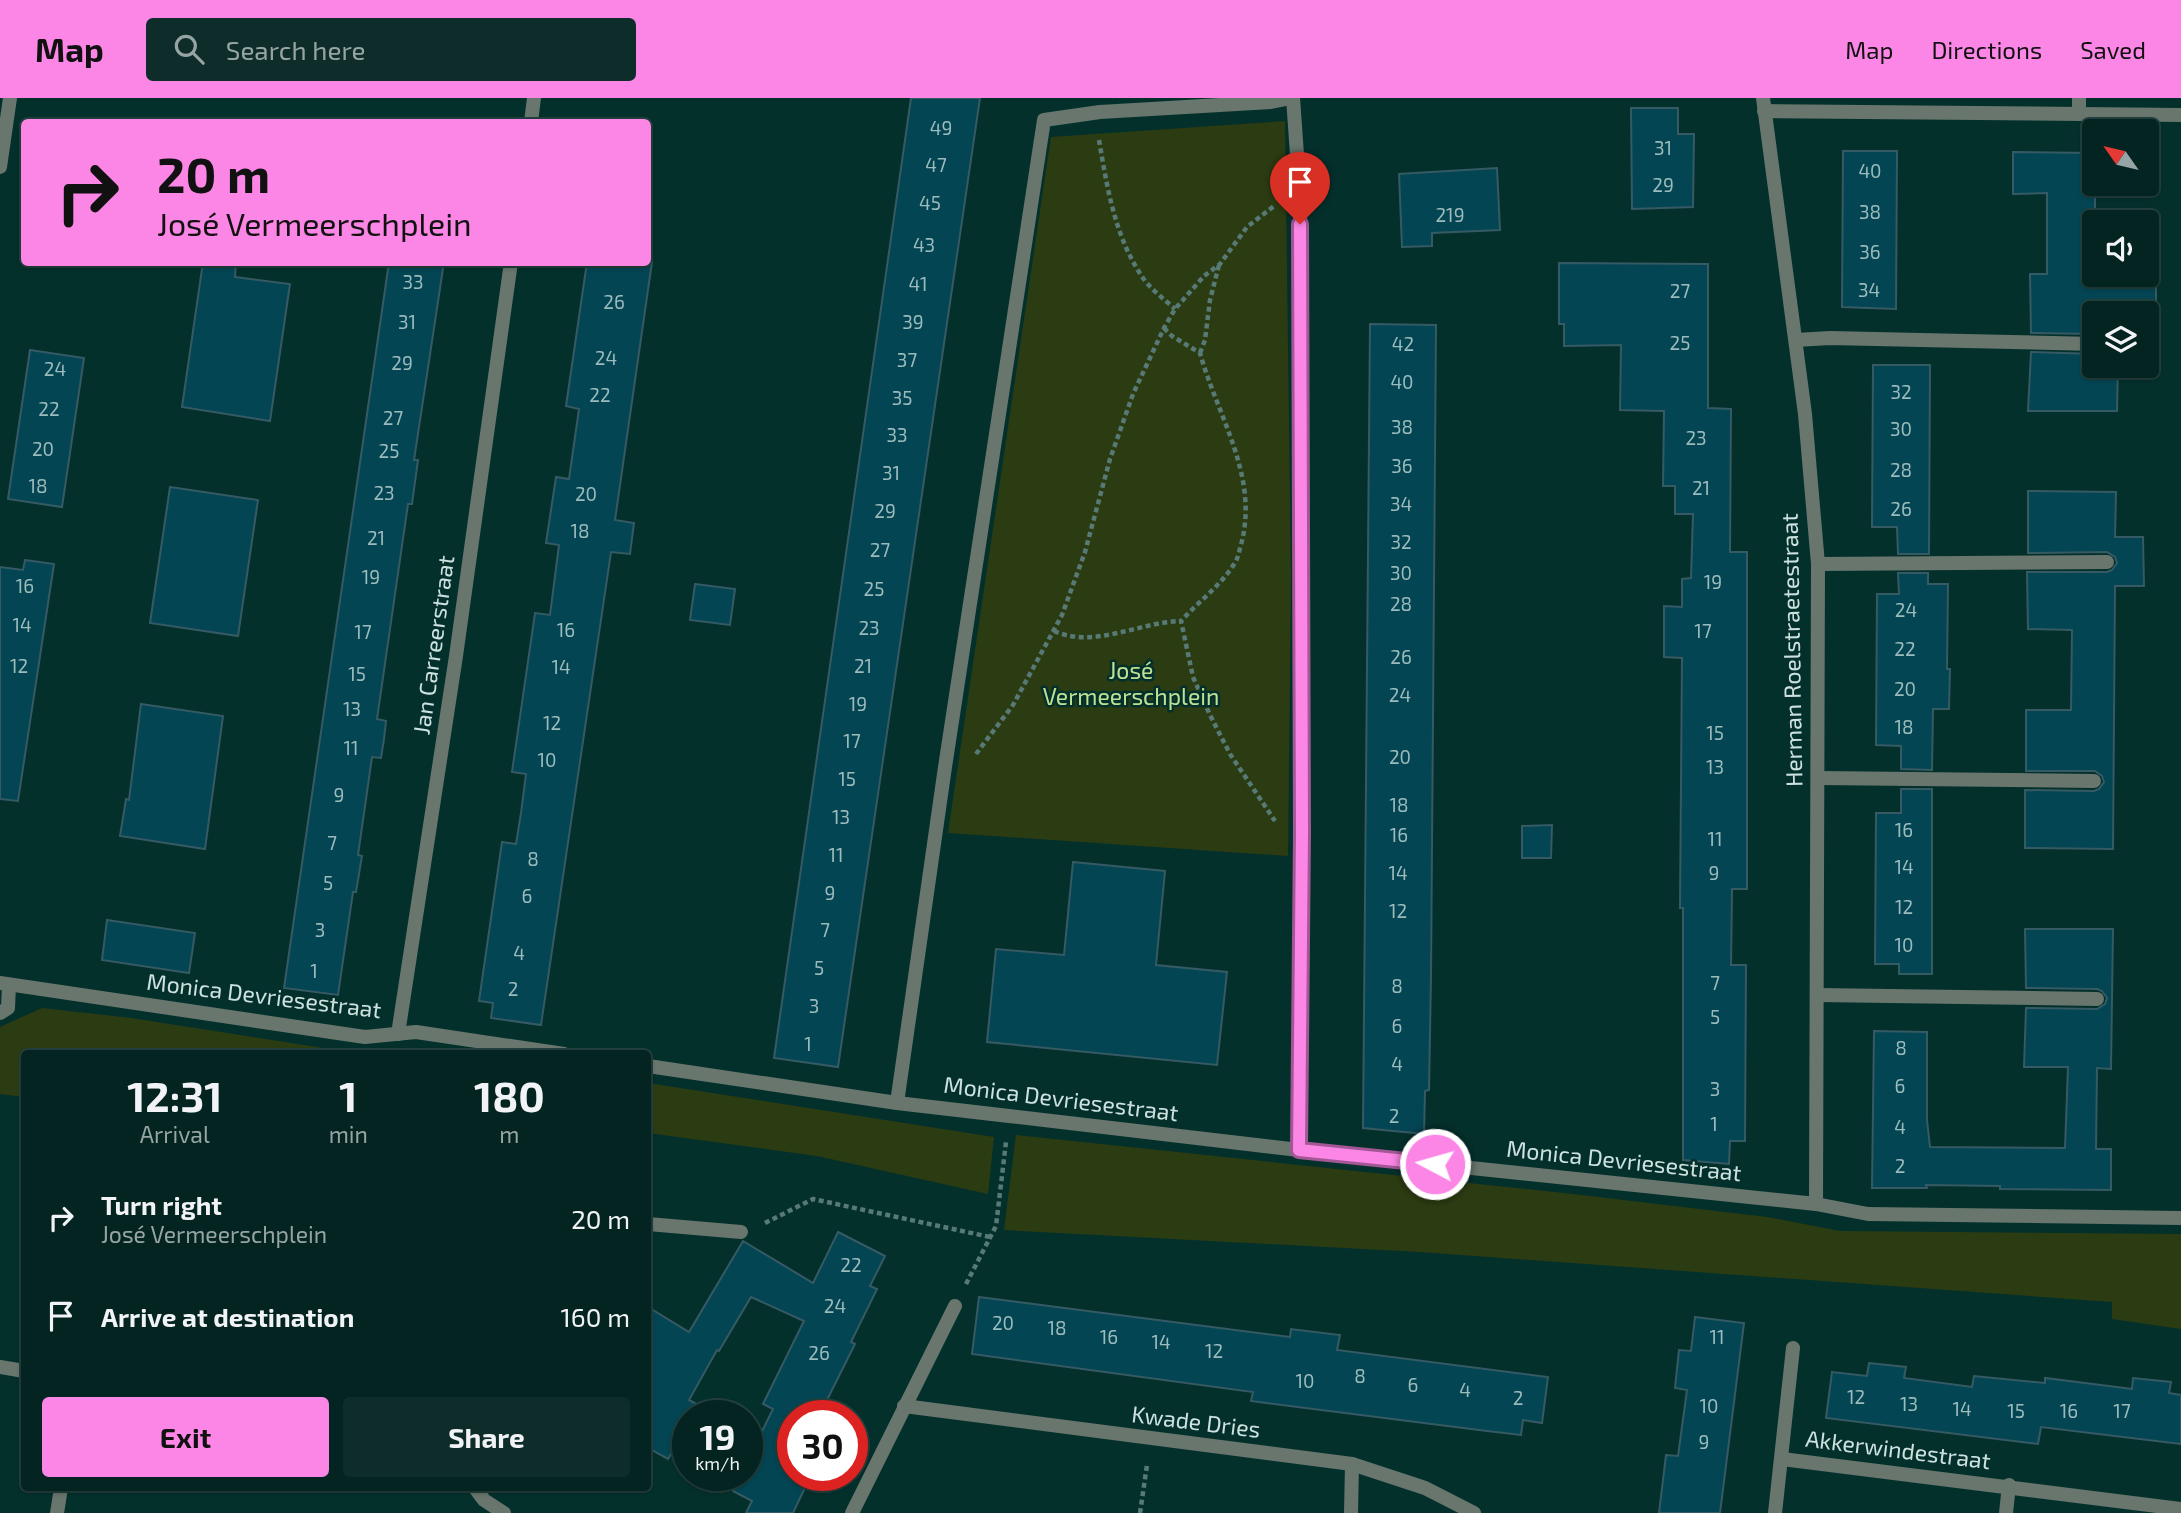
<!DOCTYPE html>
<meta charset="utf-8">
<style>
body{margin:0;font-family:"Exo 2",sans-serif;background:#0d2c2a;color:#f1f3f6;height:100vh;display:flex;flex-direction:column;font-size:26px;white-space:nowrap}
*{box-sizing:border-box;margin:0}
p{font-size:23px;color:#97a4a5}
.icon{flex:none;width:38px;height:38px;fill:none;stroke:currentColor;stroke-width:2;stroke-linecap:round;stroke-linejoin:round}
.map{position:relative;flex:1;overflow:hidden}
.details{position:absolute;left:21px;top:952px;width:630px;height:441px;display:flex;flex-direction:column;background:#032421;border-radius:7px;box-shadow:0 2px 5px #0004,0 0 0 2px #24413f}
.details>*{flex:none}
.top-card{position:absolute;left:21px;top:21px;width:630px;height:147px;border-radius:7px;box-shadow:0 2px 5px #0004,0 0 0 2px #24413f;background:#fb86e5;color:#111;overflow:hidden}
.needle{width:46px;rotate:304deg}
.buttons{position:absolute;left:2082px;top:21px;display:grid;gap:14px}
.buttons a{display:grid;place-items:center;width:77px;height:77px;border-radius:7px;background:#032421;box-shadow:0 2px 5px #0004,0 0 0 2px #24413f;font-size:35px}
.speed{position:absolute;left:672px;top:1302px;display:flex;gap:14px;font-size:35px;font-weight:700;text-align:center}
.speed>*{display:grid;place-content:center;width:91px;height:91px;border-radius:50%;background:#032421;box-shadow:0 2px 5px #0004,0 0 0 2px #24413f;line-height:1}
.speed small{font-size:18px;font-weight:400}
.speed .limit{border:10px solid #d22;background:#fff;color:#111}
.pin{position:absolute;display:grid;place-items:center;width:60px;height:60px;color:#fff;margin:-72px -30px;border-radius:50% 50% 50% 0;rotate:-45deg;box-shadow:0 0 7px #0007}
.pin .icon{rotate:45deg}
.me{position:absolute;width:77px;margin:-38px;rotate:276deg;stroke-linejoin:round;filter:drop-shadow(0 0 5px #0008)}
.turn{display:flex;align-items:center;gap:24px;height:147px;padding:0 21px;font-size:32px}
.turn .icon{width:91px;height:91px;stroke-width:2.5}
.turn b{display:block;font-size:49px;line-height:60px}
.eta{display:flex;justify-content:space-evenly;align-items:center;height:119px;text-align:center}
.eta b{font-size:42px;font-weight:700;line-height:49px}
.action{display:flex;gap:14px;margin-top:auto;padding:14px 21px}
.action a{flex:1;height:80px;border-radius:7px;background:#fb86e5;color:#111;font-size:28px;font-weight:700;line-height:80px;text-align:center}
.action a+a{background:#0d2c2a;color:#f1f3f6}
ul{padding:0;list-style:none}
li{display:flex;align-items:center;gap:21px;height:98px;padding:0 21px}
li div{flex:1}
li b{display:block;font-size:26px}
li em{font-style:normal}
header{display:flex;align-items:center;gap:42px;box-sizing:border-box;height:98px;padding:0 35px;background:#fb86e5;color:#111}
header strong{font-size:33px}
nav{display:flex;gap:38px;margin-inline-start:auto;font-size:24px}
.search{width:490px;height:63px;background:#0d2c2a;display:flex;align-items:center;gap:18px;box-sizing:border-box;padding:0 24px;border-radius:7px;color:#97a4a5;font-size:26px}
.map>svg:first-child{display:block}
.green{fill:#2c3c12}
.building{fill:#044553;stroke:#355a64;stroke-width:2}
.lines{fill:none;stroke-linecap:round;stroke-linejoin:round}
.path{stroke:#587a77;stroke-width:4.5;stroke-dasharray:5 3.5;stroke-linecap:butt}
.lane{stroke:#68766d;stroke-width:14}
.street{stroke:#68766d;stroke-width:14}
.route-casing{stroke:#a35795;stroke-width:18}
.route{stroke:#fb86e5;stroke-width:12}
.labels{text-anchor:middle;stroke-width:5;stroke-linejoin:round;paint-order:stroke}
.number-label{font-size:19px;fill:#9bbbbc}
.street-label{font-size:23px;fill:#cde2df;stroke:#04302c}
.park-label{font-size:23px;fill:#bfe193;stroke:#04302c}
</style>
<header>
<strong>Map</strong>
<div class="search"><svg class="icon" aria-label="search" viewBox="0 0 24 24"><circle cx="10" cy="10" r="6"/><path d="M15 15l6 6"/></svg>Search here</div>
<nav><a>Map</a><a>Directions</a><a>Saved</a></nav>
</header>
<div class="map">
<svg width="2181" height="1415" viewBox="0 0 2181 1415">
<rect width="100%" height="100%" fill="#04302c"/>
<g class="green">
<polygon points="1285,23 1291,479 1288,758 948,735 1051,39"/>
<polygon points="42,910 131,920 349,954 382,955 409,950 458,955 24,956 24,999 0,996 0,929"/>
<polygon points="648,985 994,1039 988,1096 817,1058 648,1035"/>
<polygon points="1016,1037 1573,1096 1767,1119 1840,1133 2181,1136 2181,1231 2112,1221 2112,1204 1420,1154 1004,1132"/>
</g>
<g class="building">
<polygon points="911,0 980,0 838,969 774,960"/>
<polygon points="1631,10 1678,10 1678,36 1694,36 1693,109 1632,111"/>
<polygon points="1843,53 1897,53 1896,211 1842,209"/>
<polygon points="2013,54 2095,55 2095,86 2119,86 2119,96 2095,96 2095,177 2117,177 2118,181 2156,180 2156,212 2142,212 2142,215 2095,215 2095,236 2031,235 2030,176 2047,176 2047,95 2013,96"/>
<polygon points="1497,70 1500,132 1432,135 1432,148 1402,149 1399,76"/>
<polygon points="203,164 236,164 235,179 290,186 270,323 182,309"/>
<polygon points="389,164 444,164 414,362 418,362 412,406 408,406 377,621 386,623 384,641 381,660 372,659 358,757 362,758 356,794 353,794 338,897 284,890"/>
<polygon points="587,164 652,164 615,422 634,425 630,456 611,454 541,927 491,920 493,905 479,903 502,744 516,746 521,715 526,676 512,674 535,515 550,517 559,447 546,445 556,379 569,381 579,311 566,308"/>
<polygon points="1559,165 1708,166 1708,310 1731,311 1730,454 1747,454 1747,791 1732,791 1731,867 1746,867 1745,1043 1730,1043 1729,1066 1683,1062 1683,810 1680,810 1682,560 1664,559 1664,508 1682,509 1682,481 1691,480 1693,416 1675,416 1675,388 1663,388 1664,313 1620,312 1621,247 1564,248 1564,226 1559,226"/>
<polygon points="1370,226 1436,227 1431,878 1429,992 1425,993 1424,1036 1363,1030"/>
<polygon points="30,252 84,260 62,409 8,401"/>
<polygon points="2031,254 2095,256 2095,268 2143,268 2118,268 2117,313 2028,313"/>
<polygon points="1873,267 1930,267 1929,456 1898,456 1897,429 1872,429"/>
<polygon points="170,389 258,402 238,538 150,525"/>
<polygon points="2028,393 2116,394 2115,439 2143,439 2144,488 2115,488 2113,751 2025,750 2025,692 2094,693 2099,691 2104,684 2102,678 2095,673 2026,673 2026,612 2071,612 2072,532 2028,531 2027,474 2107,474 2112,472 2117,465 2115,459 2107,454 2028,455"/>
<polygon points="25,462 54,466 18,703 0,701 0,469 23,472"/>
<polygon points="1898,475 1928,475 1928,486 1948,486 1947,571 1950,571 1949,611 1933,611 1932,672 1901,671 1901,648 1876,647 1877,496 1899,496"/>
<polygon points="695,486 735,491 730,527 690,522"/>
<polygon points="141,606 223,618 205,751 120,738 126,701 129,702"/>
<polygon points="1901,691 1932,691 1932,876 1899,876 1899,866 1875,866 1876,715 1901,715"/>
<polygon points="1552,727 1551,760 1522,760 1522,728"/>
<polygon points="1073,764 1165,773 1156,867 1227,874 1217,967 987,944 996,851 1064,857"/>
<polygon points="107,822 195,835 189,875 102,862"/>
<polygon points="2025,831 2113,831 2111,971 2097,970 2096,1051 2111,1051 2111,1092 2000,1091 2000,1088 1926,1087 1927,1090 1872,1090 1874,933 1927,934 1927,1022 1930,1049 2065,1050 2068,969 2024,969 2026,910 2097,911 2105,906 2107,900 2102,893 2097,891 2026,890"/>
<polygon points="838,1134 885,1158 870,1188 877,1191 851,1244 855,1246 819,1318 793,1318 793,1377 811,1377 793,1415 746,1415 752,1403 733,1393 740,1377 747,1377 747,1364 773,1311 763,1306 804,1223 751,1199 719,1253 717,1252 689,1302 700,1308 694,1318 688,1318 688,1328 668,1361 648,1350 648,1209 689,1234 743,1143 813,1185"/>
<polygon points="979,1199 1290,1239 1291,1231 1340,1237 1337,1252 1548,1279 1542,1325 1523,1322 1521,1337 1487,1333 1251,1303 1253,1294 972,1256"/>
<polygon points="1695,1219 1744,1225 1720,1415 1659,1415 1666,1357 1678,1358 1687,1292 1675,1290 1679,1252 1691,1253"/>
<polygon points="1869,1265 1906,1269 1904,1280 1972,1289 1974,1278 2045,1285 2045,1280 2132,1291 2133,1280 2171,1284 2169,1295 2181,1297 2181,1346 2041,1329 2038,1346 1826,1320 1832,1274 1867,1278"/>
</g>
<g class="lines">
<g class="path">
<path d="M1099 42C1107 88 1114 136 1141 177 1149 190 1164 201 1175 211"/>
<path d="M1164 230 1172 238 1200 255C1217 317 1258 376 1242 443 1240 449 1239 457 1236 463 1222 487 1199 503 1181 523L1193 579 1210 617 1230 656 1275 723"/>
<polyline points="1200,255 1205,242 1210,202 1219,167"/>
<path d="M1054 533C1095 551 1139 524 1181 523"/>
<polyline points="976,656 1013,607 1062,517 1085,454 1110,361 1133,296 1164,230 1175,211 1204,178 1220,166 1247,129 1274,108"/>
<polyline points="765,1125 813,1101 990,1139"/>
<polyline points="966,1186 996,1128 1006,1044"/>
<polyline points="1140,1415 1147,1367"/>
</g>
<g class="lane">
<polyline points="1796,242 1830,240 2095,246"/>
<polyline points="1818,466 2107,464"/>
<polyline points="1818,680 2094,683"/>
<polyline points="1817,897 2097,901"/>
</g>
<g class="street">
<polyline points="1293,0 1300,99 1302,735 1299,1052"/>
<polyline points="1763,0 1805,316 1818,466 1816,1106"/>
<polyline points="2079,0 2079,15"/>
<polyline points="1764,13 2181,17"/>
<polyline points="531,24 534,0"/>
<polyline points="0,69 10,0"/>
<polyline points="0,885 365,939 416,934 564,956"/>
<polyline points="0,915 8,910 9,887"/>
<polyline points="398,936 456,558 511,164"/>
<polyline points="648,968 897,1005 1009,1018 1299,1052 1816,1106 1868,1116 2181,1120"/>
<polyline points="897,1005 945,669 1044,22 1100,14 1271,4 1291,0"/>
<polyline points="648,1126 741,1134"/>
<polyline points="0,1269 24,1273"/>
<polyline points="904,1308 1352,1366 1425,1390 1474,1415"/>
<polyline points="1782,1361 2181,1411"/>
<polyline points="475,1390 484,1402 504,1415"/>
<polyline points="57,1415 61,1390"/>
<polyline points="852,1415 955,1208"/>
<polyline points="1351,1415 1352,1366"/>
<polyline points="1775,1415 1793,1250"/>
<polyline points="2006,1415 2009,1387"/>
</g>
</g>
<g class="lines">
<defs>
<polyline id="route" points="1300,126 1302,735 1299,1052 1435,1066"/>
</defs>
<use href="#route" class="route-casing"/>
<use href="#route" class="route"/>
</g>
<g class="labels">
<g class="number-label">
<text x="941" y="37">49</text>
<text x="1663" y="57">31</text>
<text x="936" y="74">47</text>
<text x="1870" y="80">40</text>
<text x="1663" y="94">29</text>
<text x="930" y="112">45</text>
<text x="1870" y="121">38</text>
<text x="1450" y="124">219</text>
<text x="924" y="154">43</text>
<text x="1870" y="161">36</text>
<text x="413" y="191">33</text>
<text x="918" y="193">41</text>
<text x="1869" y="199">34</text>
<text x="1680" y="200">27</text>
<text x="614" y="211">26</text>
<text x="407" y="231">31</text>
<text x="913" y="231">39</text>
<text x="1680" y="252">25</text>
<text x="1403" y="253">42</text>
<text x="606" y="267">24</text>
<text x="907" y="269">37</text>
<text x="402" y="272">29</text>
<text x="55" y="278">24</text>
<text x="1402" y="291">40</text>
<text x="1901" y="301">32</text>
<text x="600" y="304">22</text>
<text x="902" y="307">35</text>
<text x="49" y="318">22</text>
<text x="393" y="327">27</text>
<text x="1402" y="336">38</text>
<text x="1901" y="338">30</text>
<text x="897" y="344">33</text>
<text x="1696" y="347">23</text>
<text x="43" y="358">20</text>
<text x="389" y="360">25</text>
<text x="1402" y="375">36</text>
<text x="1901" y="379">28</text>
<text x="891" y="382">31</text>
<text x="38" y="395">18</text>
<text x="1701" y="397">21</text>
<text x="384" y="402">23</text>
<text x="586" y="403">20</text>
<text x="1401" y="413">34</text>
<text x="1901" y="418">26</text>
<text x="885" y="420">29</text>
<text x="580" y="440">18</text>
<text x="376" y="447">21</text>
<text x="1401" y="451">32</text>
<text x="880" y="459">27</text>
<text x="1401" y="482">30</text>
<text x="371" y="486">19</text>
<text x="1713" y="491">19</text>
<text x="25" y="495">16</text>
<text x="874" y="498">25</text>
<text x="1401" y="513">28</text>
<text x="1906" y="519">24</text>
<text x="22" y="534">14</text>
<text x="869" y="537">23</text>
<text x="566" y="539">16</text>
<text x="1703" y="540">17</text>
<text x="363" y="541">17</text>
<text x="1905" y="558">22</text>
<text x="1401" y="566">26</text>
<text x="19" y="575">12</text>
<text x="863" y="575">21</text>
<text x="561" y="576">14</text>
<text x="357" y="583">15</text>
<text x="1905" y="598">20</text>
<text x="1400" y="604">24</text>
<text x="858" y="613">19</text>
<text x="352" y="618">13</text>
<text x="552" y="632">12</text>
<text x="1904" y="636">18</text>
<text x="1715" y="642">15</text>
<text x="852" y="650">17</text>
<text x="351" y="657">11</text>
<text x="1400" y="666">20</text>
<text x="547" y="669">10</text>
<text x="1715" y="676">13</text>
<text x="847" y="688">15</text>
<text x="339" y="704">9</text>
<text x="1399" y="714">18</text>
<text x="841" y="726">13</text>
<text x="1904" y="739">16</text>
<text x="1399" y="744">16</text>
<text x="1715" y="748">11</text>
<text x="332" y="752">7</text>
<text x="836" y="764">11</text>
<text x="533" y="768">8</text>
<text x="1904" y="776">14</text>
<text x="1398" y="782">14</text>
<text x="1714" y="782">9</text>
<text x="328" y="792">5</text>
<text x="830" y="802">9</text>
<text x="527" y="805">6</text>
<text x="1904" y="816">12</text>
<text x="1398" y="820">12</text>
<text x="320" y="839">3</text>
<text x="825" y="839">7</text>
<text x="1904" y="854">10</text>
<text x="519" y="862">4</text>
<text x="819" y="877">5</text>
<text x="314" y="880">1</text>
<text x="1715" y="892">7</text>
<text x="1397" y="895">8</text>
<text x="513" y="898">2</text>
<text x="814" y="915">3</text>
<text x="1715" y="926">5</text>
<text x="1397" y="935">6</text>
<text x="808" y="953">1</text>
<text x="1901" y="957">8</text>
<text x="1397" y="973">4</text>
<text x="1900" y="995">6</text>
<text x="1715" y="998">3</text>
<text x="1394" y="1025">2</text>
<text x="1714" y="1033">1</text>
<text x="1900" y="1036">4</text>
<text x="1900" y="1075">2</text>
<text x="851" y="1174">22</text>
<text x="835" y="1215">24</text>
<text x="1003" y="1232">20</text>
<text x="1057" y="1237">18</text>
<text x="1109" y="1246">16</text>
<text x="1717" y="1246">11</text>
<text x="1161" y="1251">14</text>
<text x="1214" y="1260">12</text>
<text x="819" y="1262">26</text>
<text x="1360" y="1285">8</text>
<text x="1305" y="1290">10</text>
<text x="1413" y="1294">6</text>
<text x="1465" y="1299">4</text>
<text x="1856" y="1306">12</text>
<text x="1518" y="1307">2</text>
<text x="1909" y="1313">13</text>
<text x="1709" y="1315">10</text>
<text x="1962" y="1318">14</text>
<text x="2016" y="1320">15</text>
<text x="2069" y="1320">16</text>
<text x="2122" y="1320">17</text>
<text x="1704" y="1351">9</text>
</g>
<g class="street-label">
<text transform="translate(434 547) rotate(-82)" y="8">Jan Carreerstraat</text>
<text transform="translate(1792 552) rotate(-91)" y="8">Herman Roelstraetestraat</text>
<text transform="translate(264 898) rotate(7)" y="8">Monica Devriesestraat</text>
<text transform="translate(1061 1001) rotate(7)" y="8">Monica Devriesestraat</text>
<text transform="translate(1624 1063) rotate(6)" y="8">Monica Devriesestraat</text>
<text transform="translate(1196 1324) rotate(7)" y="8">Kwade Dries</text>
<text transform="translate(1898 1352) rotate(7)" y="8">Akkerwindestraat</text>
</g>
<g class="park-label">
<text x="1131" y="581">José<tspan x="1131" dy="26">Vermeerschplein</tspan></text>
</g>
</g>
</svg>
<div class="buttons">
<a><svg class="needle" viewBox="-14 -14 28 28"><path d="M0-13l5 13h-10z" fill="#e53935"/><path d="M0 13l5-13h-10z" fill="#97a4a5"/></svg></a>
<a><svg class="icon" aria-label="sound" viewBox="0 0 24 24"><path d="M4 9h4l5-4v14l-5-4H4zM17 9q2 3 0 6"/></svg></a>
<a><svg class="icon" aria-label="layers" viewBox="0 0 24 24"><path d="M12 4l9 5-9 5-9-5zM3 14l9 5 9-5"/></svg></a>
</div>
<div class="speed"><div>19<small>km/h</small></div><div class="limit">30</div></div>
<div class="pin" style="left:1300px;top:126px;background:#d93025"><svg class="icon" aria-label="arrive" viewBox="0 0 24 24"><path d="M6 21V4h12l-3 4 3 4H6"/></svg></div>
<svg class="me" style="left:1435px;top:1066px" viewBox="-20 -20 40 40"><circle r="17" fill="#fb86e5" stroke="#fff" stroke-width="3"/><path d="M0-11L8 9 0 5-8 9z" fill="#fff"/></svg>
<div class="top-card">
<div class="turn"><svg class="icon" aria-label="right" viewBox="0 0 24 24"><path d="M7 20v-9h11M14 6l5 5-5 5"/></svg><div><b>20 m</b>José Vermeerschplein</div></div>
</div>
<section class="details">
<div class="eta">
<div><b>12:31</b><p>Arrival</p></div>
<div><b>1</b><p>min</p></div>
<div><b>180</b><p>m</p></div>
</div>
<ul>
<li><svg class="icon" aria-label="right" viewBox="0 0 24 24"><path d="M7 20v-9h11M14 6l5 5-5 5"/></svg><div><b>Turn right</b><p>José Vermeerschplein</p></div><em>20 m</em></li>
<li><svg class="icon" aria-label="arrive" viewBox="0 0 24 24"><path d="M6 21V4h12l-3 4 3 4H6"/></svg><div><b>Arrive at destination</b></div><em>160 m</em></li>
</ul>
<div class="action"><a>Exit</a><a>Share</a></div>
</section>
</div>
